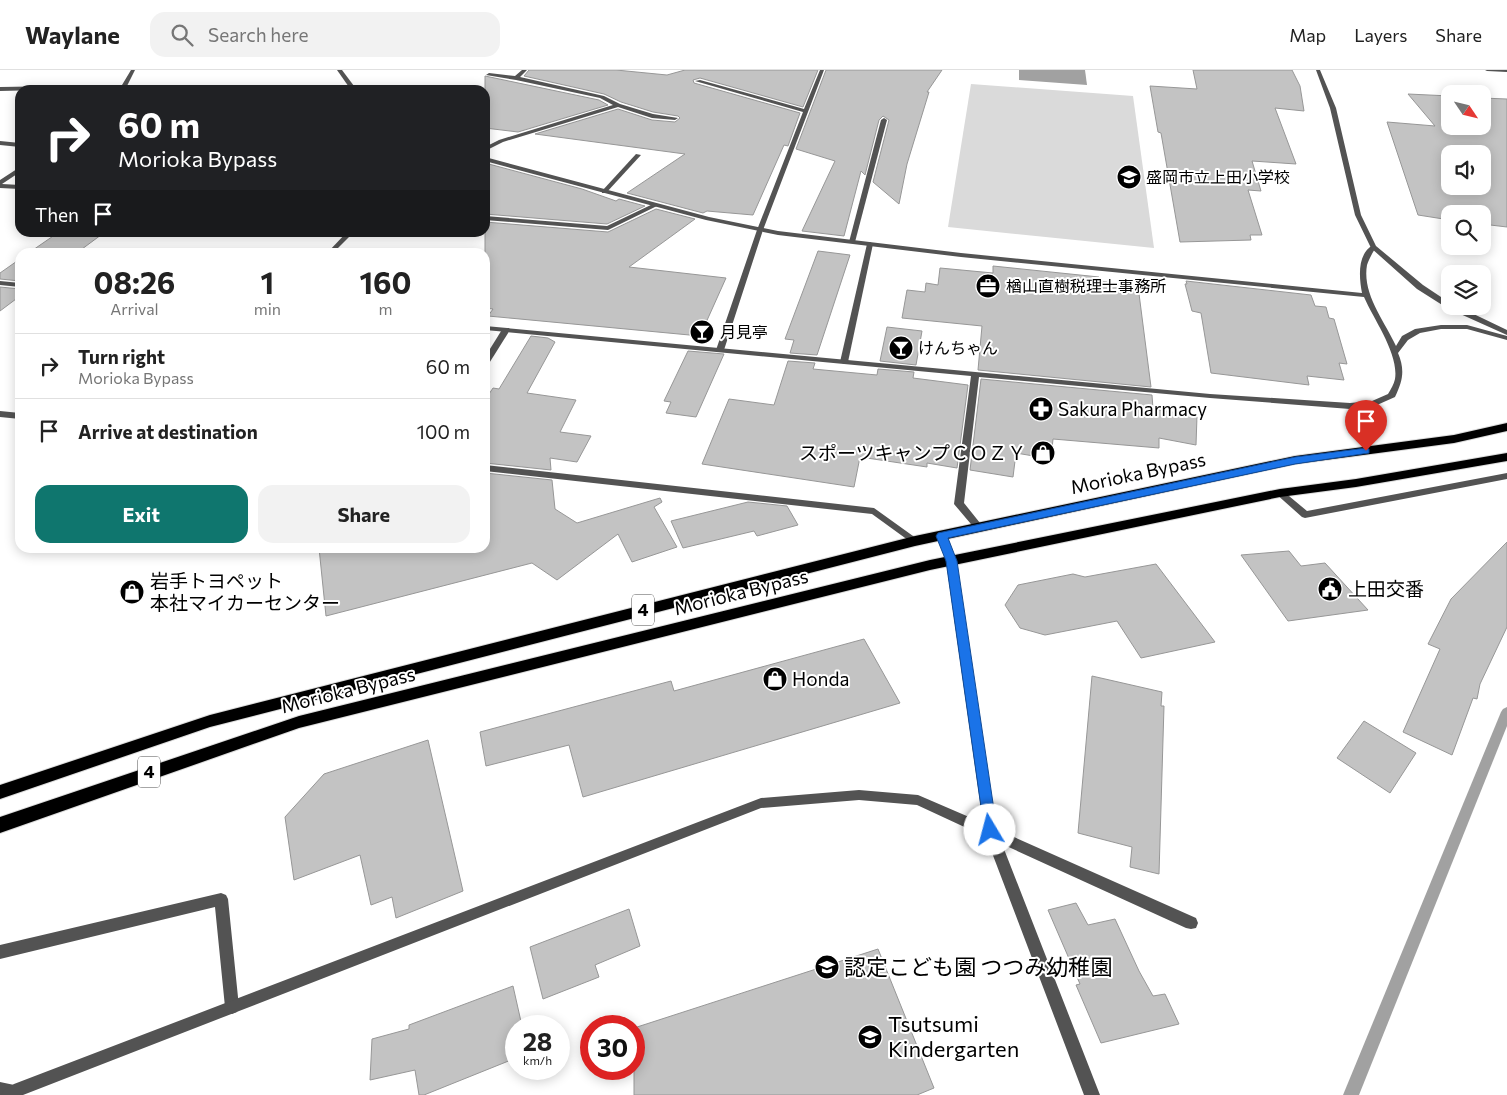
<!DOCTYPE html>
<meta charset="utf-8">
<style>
body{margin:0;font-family:Commissioner,"Noto Sans JP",sans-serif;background:#f2f2f2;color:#222;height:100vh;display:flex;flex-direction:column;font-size:19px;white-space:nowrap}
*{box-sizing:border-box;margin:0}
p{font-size:16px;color:#767676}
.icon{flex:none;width:28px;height:28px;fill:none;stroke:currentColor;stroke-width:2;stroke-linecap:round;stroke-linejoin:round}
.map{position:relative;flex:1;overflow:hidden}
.sheet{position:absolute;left:15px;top:178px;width:475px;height:305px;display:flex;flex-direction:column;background:#fff;border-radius:15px;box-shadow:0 2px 12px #0003}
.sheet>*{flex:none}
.top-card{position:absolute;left:15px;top:15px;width:475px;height:152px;border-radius:15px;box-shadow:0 2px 12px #0003;background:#202124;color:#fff;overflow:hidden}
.needle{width:32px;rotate:125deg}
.fabs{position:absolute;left:1441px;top:15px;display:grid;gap:10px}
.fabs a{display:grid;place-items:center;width:50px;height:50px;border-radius:10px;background:#fff;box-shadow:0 2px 12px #0003;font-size:25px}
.speed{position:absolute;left:505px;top:945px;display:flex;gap:10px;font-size:25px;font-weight:700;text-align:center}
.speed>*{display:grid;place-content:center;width:65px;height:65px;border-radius:50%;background:#fff;box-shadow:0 2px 12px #0003;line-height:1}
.speed small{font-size:12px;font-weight:400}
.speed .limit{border:8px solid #d22;background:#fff;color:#111}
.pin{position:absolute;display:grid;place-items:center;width:42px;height:42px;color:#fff;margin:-51px -21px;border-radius:50% 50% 50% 0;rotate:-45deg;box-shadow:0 0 5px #0007}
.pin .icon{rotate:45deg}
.me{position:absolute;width:55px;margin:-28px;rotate:352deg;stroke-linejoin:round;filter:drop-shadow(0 0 4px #0008)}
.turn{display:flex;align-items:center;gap:18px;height:105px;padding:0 20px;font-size:22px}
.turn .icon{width:65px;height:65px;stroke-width:2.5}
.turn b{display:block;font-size:35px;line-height:42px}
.then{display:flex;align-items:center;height:48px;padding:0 20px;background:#0003;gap:10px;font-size:19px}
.eta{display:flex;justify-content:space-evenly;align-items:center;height:85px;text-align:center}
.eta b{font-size:30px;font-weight:700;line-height:35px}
.primary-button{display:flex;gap:10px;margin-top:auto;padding:10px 20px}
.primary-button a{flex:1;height:58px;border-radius:15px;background:#0f766e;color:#fff;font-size:20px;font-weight:700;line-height:58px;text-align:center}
.primary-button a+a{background:#f2f2f2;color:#222}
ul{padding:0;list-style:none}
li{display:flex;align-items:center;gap:15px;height:65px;padding:0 20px;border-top:1px solid #e0e0e0}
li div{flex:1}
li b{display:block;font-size:19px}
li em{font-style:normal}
header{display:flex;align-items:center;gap:30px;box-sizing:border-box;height:70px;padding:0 25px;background:#fff;border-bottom:1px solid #e0e0e0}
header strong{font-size:24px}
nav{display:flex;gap:28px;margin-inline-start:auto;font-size:18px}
.search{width:350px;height:45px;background:#f2f2f2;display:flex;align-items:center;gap:12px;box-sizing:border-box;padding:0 18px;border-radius:15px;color:#767676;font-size:19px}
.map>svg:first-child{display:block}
.green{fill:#dadada}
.water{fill:#a1a1a1}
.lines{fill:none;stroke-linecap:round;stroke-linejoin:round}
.stream{fill:#a1a1a1;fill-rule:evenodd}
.building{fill:#c3c3c3;stroke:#979797;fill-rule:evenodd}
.trunk-casing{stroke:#dbdbdb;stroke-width:2}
.service{fill:#535353;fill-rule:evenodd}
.minor{fill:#535353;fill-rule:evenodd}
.tertiary{fill:#535353;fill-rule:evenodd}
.trunk{fill:#000;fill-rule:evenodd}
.route{fill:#1a73e8;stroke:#114b97}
.labels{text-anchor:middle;stroke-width:4;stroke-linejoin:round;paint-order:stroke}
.far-poi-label{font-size:16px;fill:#000;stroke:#fff;text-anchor:start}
.shield{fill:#fff;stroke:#4c4c4c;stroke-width:1}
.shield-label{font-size:18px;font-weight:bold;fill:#000}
.poi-label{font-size:19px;fill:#000;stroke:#fff;text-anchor:start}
.street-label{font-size:19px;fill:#000;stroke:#fff}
.near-poi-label{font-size:22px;fill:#000;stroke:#fff;text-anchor:start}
</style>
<header>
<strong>Waylane</strong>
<div class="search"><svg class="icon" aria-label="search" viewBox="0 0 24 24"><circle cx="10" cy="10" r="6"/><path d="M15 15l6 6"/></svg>Search here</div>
<nav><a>Map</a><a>Layers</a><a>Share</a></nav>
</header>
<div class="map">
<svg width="1507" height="1025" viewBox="0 0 1507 1025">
<rect width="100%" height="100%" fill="#fff"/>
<polygon class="green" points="971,14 1133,26 1154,178 948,157"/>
<polygon class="water" points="1019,0 1085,0 1087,15 1019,10"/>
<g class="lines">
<polygon class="stream" points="1507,637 1507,656 1359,1025 1343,1025 1501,642 1503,639"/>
</g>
<g class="building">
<polygon points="529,0 616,0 667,5 685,0 818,0 803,37 700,8 693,10 694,13 800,43 788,76 784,75 753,145 707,141 703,143 627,123 685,84 535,64 618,39 652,50 675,52 680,48 678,46 653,42 621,32 604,24 524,6"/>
<polygon points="826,0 942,0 927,22 929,22 907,94 899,134 873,112 889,50 883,46 879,50 865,105 861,101 844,166 802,161 835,91 796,79"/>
<polygon points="1193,0 1292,0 1300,16 1304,41 1275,38 1296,94 1252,91 1261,121 1248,120 1262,165 1250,165 1251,170 1180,172 1161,63 1158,62 1150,16 1197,19"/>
<polygon points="485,6 599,30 608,35 518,62 485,58"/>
<path d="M1408 24 1450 26V56H1482V28L1507 29V157L1482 154V144H1450V150L1418 145 1387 52 1435 56ZM1450 84H1482V116H1450Z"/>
<polygon points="485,93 582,119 616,131 619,129 645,136 607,154 485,144"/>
<polygon points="656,139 695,149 629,197 726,208 700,266 488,246 493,239 485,238 485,152 608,162"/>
<polygon points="59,162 105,162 78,182 30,182"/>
<polygon points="818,181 850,185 817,285 790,283 794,270 785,269"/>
<polygon points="20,189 20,211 0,209 0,203"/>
<polygon points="993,196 1099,207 1100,211 1138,216 1151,317 978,300 982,256 902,248 907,220 925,222 926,213 938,215 940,198 993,203"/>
<polygon points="1186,211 1311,225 1315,236 1326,237 1329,248 1334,249 1347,294 1339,293 1344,310 1307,306 1309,315 1211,303 1201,243 1192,241 1185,214 1187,214"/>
<polygon points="0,217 20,219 20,226 0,241"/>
<polygon points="887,257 922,261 916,295 880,291"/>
<polygon points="531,266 548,268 555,272 527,323 576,330 560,362 591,366 577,392 550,388 551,400 485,393 485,330 493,318 499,319"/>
<polygon points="688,281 724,284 696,347 666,343 671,332 664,331"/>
<polygon points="788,291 815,293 813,299 877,305 878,299 914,302 913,308 968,315 957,398 927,393 927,397 860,387 854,417 702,394 729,329 774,335"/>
<polygon points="981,309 1152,325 1153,339 1197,346 1196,375 1159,368 1159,378 1053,369 1051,389 1016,383 1013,407 970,400"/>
<polygon points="485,403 552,410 555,439 577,453 660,428 662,432 654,437 677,477 632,492 618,464 557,510 532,493 326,546 319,478 485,478"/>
<polygon points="748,432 787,436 798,455 757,466 754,461 683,478 671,451"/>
<polygon points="1507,472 1507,557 1480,614 1477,629 1473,628 1452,685 1403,662 1440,579 1428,574 1451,529"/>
<polygon points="1289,481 1301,496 1325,493 1368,540 1288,551 1241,485"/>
<polygon points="1156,494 1215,572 1141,588 1117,551 1045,565 1020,558 1005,535 1018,515 1073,504 1085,507"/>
<polygon points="864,569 900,633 583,727 569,675 486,696 480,662 671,611 674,621"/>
<polygon points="1092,606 1162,622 1161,636 1164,636 1159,804 1130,797 1132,777 1078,763"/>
<polygon points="1364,651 1416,683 1390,723 1337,688"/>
<polygon points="428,670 463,821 396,848 392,827 371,835 360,785 294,810 285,747 324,704"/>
<polygon points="1076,833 1088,855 1115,849 1139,901 1153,926 1165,924 1179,954 1101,973 1076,915 1080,914 1048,840"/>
<polygon points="629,839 640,876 595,895 599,907 543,929 530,877"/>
<polygon points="878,879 934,1018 917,1025 634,1025 634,958"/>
<polygon points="513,916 522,956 516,956 516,988 424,1025 419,1025 415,1000 370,1010 372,969 409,959 409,955"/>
</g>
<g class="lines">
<defs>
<g id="trunk">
<polygon points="1507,353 1507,361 1454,373 1295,394 915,476 210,657 0,729 0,715 210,645 915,466 1295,386 1454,365"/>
<polygon points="1507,383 1507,391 1356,417 1280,427 930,500 299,658 0,763 0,747 299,646 930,490 1280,419 1356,409"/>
</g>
</defs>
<use href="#trunk" class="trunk-casing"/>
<g class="service">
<polygon points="131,0 135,0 125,20 119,20 121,18 0,21 0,17 122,15"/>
<polygon points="522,0 527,0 520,7 604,26 620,34 653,44 678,48 675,50 652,48 618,37 503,72 485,81 485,77 499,70 613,35 600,28 516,10 486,5 489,3 515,6"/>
<polygon points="820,0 824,0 763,160 724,280 723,282 717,282 716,280 757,160 803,42 695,11 700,10 804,39"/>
<polygon points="884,48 887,50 855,172 850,173 849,172 881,50"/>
<polygon points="0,71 20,73 20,77 0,75"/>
<polygon points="636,84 641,85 606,123 602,123 602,121"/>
<polygon points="20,97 20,102 2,114 20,115 20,119 0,118 0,110"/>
<polygon points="655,133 658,135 657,136 608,160 485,150 485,146 607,156"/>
<polygon points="870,172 873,174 848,292 844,294 840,292 867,174"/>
<polygon points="135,179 137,180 137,182 130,182"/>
<polygon points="503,258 509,258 510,260 488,295 485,295 485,287"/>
<polygon points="0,341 20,343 20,349 0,347"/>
<polygon points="485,395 874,438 920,471 918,473 912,473 872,444 485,401"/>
<polygon points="221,823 226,825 228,829 239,937 237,942 232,944 227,942 225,937 215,837 0,889 0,875"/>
<polygon points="0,1012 19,1016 21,1021 20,1025 0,1025"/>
</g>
<g class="minor">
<polygon points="337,0 342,0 357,20 351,20"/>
<path d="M485 87 709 147 778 161 961 183 1362 223C1359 207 1357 184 1373 175L1376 177C1373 182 1369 189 1367 195 1362 224 1384 250 1396 276L1402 266 1415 259 1441 255H1467L1507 266V270L1467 259H1441L1420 263 1408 270 1398 283C1405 300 1403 310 1395 327L1377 335 1350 339 1210 328 979 307 964 433 984 458 979 461 976 460 954 434 971 306 485 260V256L1210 324 1350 333 1372 331 1388 324C1391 319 1394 314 1395 309 1399 284 1374 250 1364 227L961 187 778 165 706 150 485 91Z"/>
<polygon points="347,162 354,162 334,182 328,182"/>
<polygon points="0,211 20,213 20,217 0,215"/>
<polygon points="1507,403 1507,409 1305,448 1302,447 1275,423 1280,420 1283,421 1307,441"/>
<polygon points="942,462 947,465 956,491 996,759 1196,848 1198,853 1196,858 1191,859 1186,858 1002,774 1100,1025 1084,1025 986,767 917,735 859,730 761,738 23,1025 1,1025 4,1020 14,1014 761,728 859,720 918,725 983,753 946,491 937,465"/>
</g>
<g class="tertiary">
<polygon points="1316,0 1320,0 1336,38 1361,145 1376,176 1423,215 1450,233 1450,236 1457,236 1507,260 1507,265 1447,238 1417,219 1371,178 1355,145 1330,38"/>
<polygon points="1485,0 1507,0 1507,2 1487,1"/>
</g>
<use href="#trunk" class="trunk"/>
</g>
<polygon class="route" points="1366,378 1369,379 1369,383 1295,394 948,468 957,491 997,760 995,765 990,767 985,765 946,491 936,466 938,463 1295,387"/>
<defs>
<symbol id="school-disc" viewBox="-11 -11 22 22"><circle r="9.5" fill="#000" stroke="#fff"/><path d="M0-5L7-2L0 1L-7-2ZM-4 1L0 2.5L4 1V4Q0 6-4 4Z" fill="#fff"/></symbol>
<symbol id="office-disc" viewBox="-11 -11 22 22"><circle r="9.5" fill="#000" stroke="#fff"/><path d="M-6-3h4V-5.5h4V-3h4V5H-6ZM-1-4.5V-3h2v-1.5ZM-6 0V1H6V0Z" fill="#fff"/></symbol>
<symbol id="bar-disc" viewBox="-11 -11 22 22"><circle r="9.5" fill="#000" stroke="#fff"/><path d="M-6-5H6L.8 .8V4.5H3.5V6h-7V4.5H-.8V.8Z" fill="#fff"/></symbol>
<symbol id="pharmacy-disc" viewBox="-11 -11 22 22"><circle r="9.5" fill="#000" stroke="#fff"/><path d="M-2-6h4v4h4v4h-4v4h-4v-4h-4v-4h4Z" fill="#fff"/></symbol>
<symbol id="shop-disc" viewBox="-11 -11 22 22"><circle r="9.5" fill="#000" stroke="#fff"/><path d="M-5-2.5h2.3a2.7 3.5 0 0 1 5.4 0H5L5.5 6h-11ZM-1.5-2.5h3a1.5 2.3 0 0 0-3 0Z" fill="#fff"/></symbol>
<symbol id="civic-disc" viewBox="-11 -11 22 22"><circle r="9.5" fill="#000" stroke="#fff"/><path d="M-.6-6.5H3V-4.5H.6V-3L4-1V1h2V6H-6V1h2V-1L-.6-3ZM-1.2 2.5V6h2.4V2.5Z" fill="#fff"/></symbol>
</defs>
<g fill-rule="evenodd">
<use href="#school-disc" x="1115" y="93" width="28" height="28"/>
<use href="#office-disc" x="974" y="202" width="28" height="28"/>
<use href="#bar-disc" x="688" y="248" width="28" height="28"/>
<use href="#bar-disc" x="887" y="264" width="28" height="28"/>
<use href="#pharmacy-disc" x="1027" y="325" width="28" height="28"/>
<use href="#shop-disc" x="1029" y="369" width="28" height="28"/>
<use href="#civic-disc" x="1316" y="505" width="28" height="28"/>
<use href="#shop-disc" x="118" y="508" width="28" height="28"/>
<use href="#shop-disc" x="761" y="595" width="28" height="28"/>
<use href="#school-disc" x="813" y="883" width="28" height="28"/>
<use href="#school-disc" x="856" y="953" width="28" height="28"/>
</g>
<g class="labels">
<g class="far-poi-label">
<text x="1146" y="113">盛岡市立上田小学校</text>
<text x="1006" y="222">楢山直樹税理士事務所</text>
<text x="720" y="268">月見亭</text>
<text x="918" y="284">けんちゃん</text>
</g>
<g class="shield">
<rect x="632" y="524.5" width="22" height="31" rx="4"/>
<rect x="138" y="686.5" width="22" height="31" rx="4"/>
</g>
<g class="shield-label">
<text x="643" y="546">4</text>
<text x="149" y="708">4</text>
</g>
<g class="poi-label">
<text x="1058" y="346">Sakura Pharmacy</text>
<text x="1026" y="390" text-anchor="end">スポーツキャンプＣＯＺＹ</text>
<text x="150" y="518">岩手トヨペット<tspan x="150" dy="22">本社マイカーセンター</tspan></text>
<text x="1348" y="526">上田交番</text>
<text x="792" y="616">Honda</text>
</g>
<g class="street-label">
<text transform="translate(1138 403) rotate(-12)" y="7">Morioka Bypass</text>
<text transform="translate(741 522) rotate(-14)" y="7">Morioka Bypass</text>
<text transform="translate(348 620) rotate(-14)" y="7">Morioka Bypass</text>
</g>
<g class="near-poi-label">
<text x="844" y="905">認定こども園 つつみ幼稚園</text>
<text x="888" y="962">Tsutsumi<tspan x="888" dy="25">Kindergarten</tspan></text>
</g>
</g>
</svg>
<div class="fabs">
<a><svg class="needle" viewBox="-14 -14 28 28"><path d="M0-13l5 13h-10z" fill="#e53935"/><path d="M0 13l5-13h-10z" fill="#767676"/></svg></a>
<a><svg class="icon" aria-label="sound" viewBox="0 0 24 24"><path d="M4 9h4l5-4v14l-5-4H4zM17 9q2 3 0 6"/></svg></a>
<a><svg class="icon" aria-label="search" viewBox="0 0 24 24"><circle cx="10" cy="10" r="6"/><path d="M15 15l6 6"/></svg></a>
<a><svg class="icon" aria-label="layers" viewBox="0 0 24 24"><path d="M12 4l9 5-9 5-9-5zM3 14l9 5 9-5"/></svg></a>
</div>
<div class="speed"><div>28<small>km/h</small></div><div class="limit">30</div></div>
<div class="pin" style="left:1366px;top:381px;background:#d93025"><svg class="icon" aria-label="arrive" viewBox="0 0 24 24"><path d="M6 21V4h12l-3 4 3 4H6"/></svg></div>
<svg class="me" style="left:990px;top:760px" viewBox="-20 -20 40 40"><circle r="19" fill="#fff"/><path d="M0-13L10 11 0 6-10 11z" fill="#1a73e8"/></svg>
<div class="top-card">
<div class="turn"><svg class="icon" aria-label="right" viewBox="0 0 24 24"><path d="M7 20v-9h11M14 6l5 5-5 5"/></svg><div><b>60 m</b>Morioka Bypass</div></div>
<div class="then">Then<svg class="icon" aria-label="arrive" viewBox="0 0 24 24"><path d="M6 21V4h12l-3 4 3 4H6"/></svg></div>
</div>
<section class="sheet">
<div class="eta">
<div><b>08:26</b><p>Arrival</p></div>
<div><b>1</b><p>min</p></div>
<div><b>160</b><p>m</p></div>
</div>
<ul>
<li><svg class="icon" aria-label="right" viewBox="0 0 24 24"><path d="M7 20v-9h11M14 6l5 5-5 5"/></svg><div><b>Turn right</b><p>Morioka Bypass</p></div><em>60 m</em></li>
<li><svg class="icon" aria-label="arrive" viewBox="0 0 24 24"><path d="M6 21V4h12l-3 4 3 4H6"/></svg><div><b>Arrive at destination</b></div><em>100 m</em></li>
</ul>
<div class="primary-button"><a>Exit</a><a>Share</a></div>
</section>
</div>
